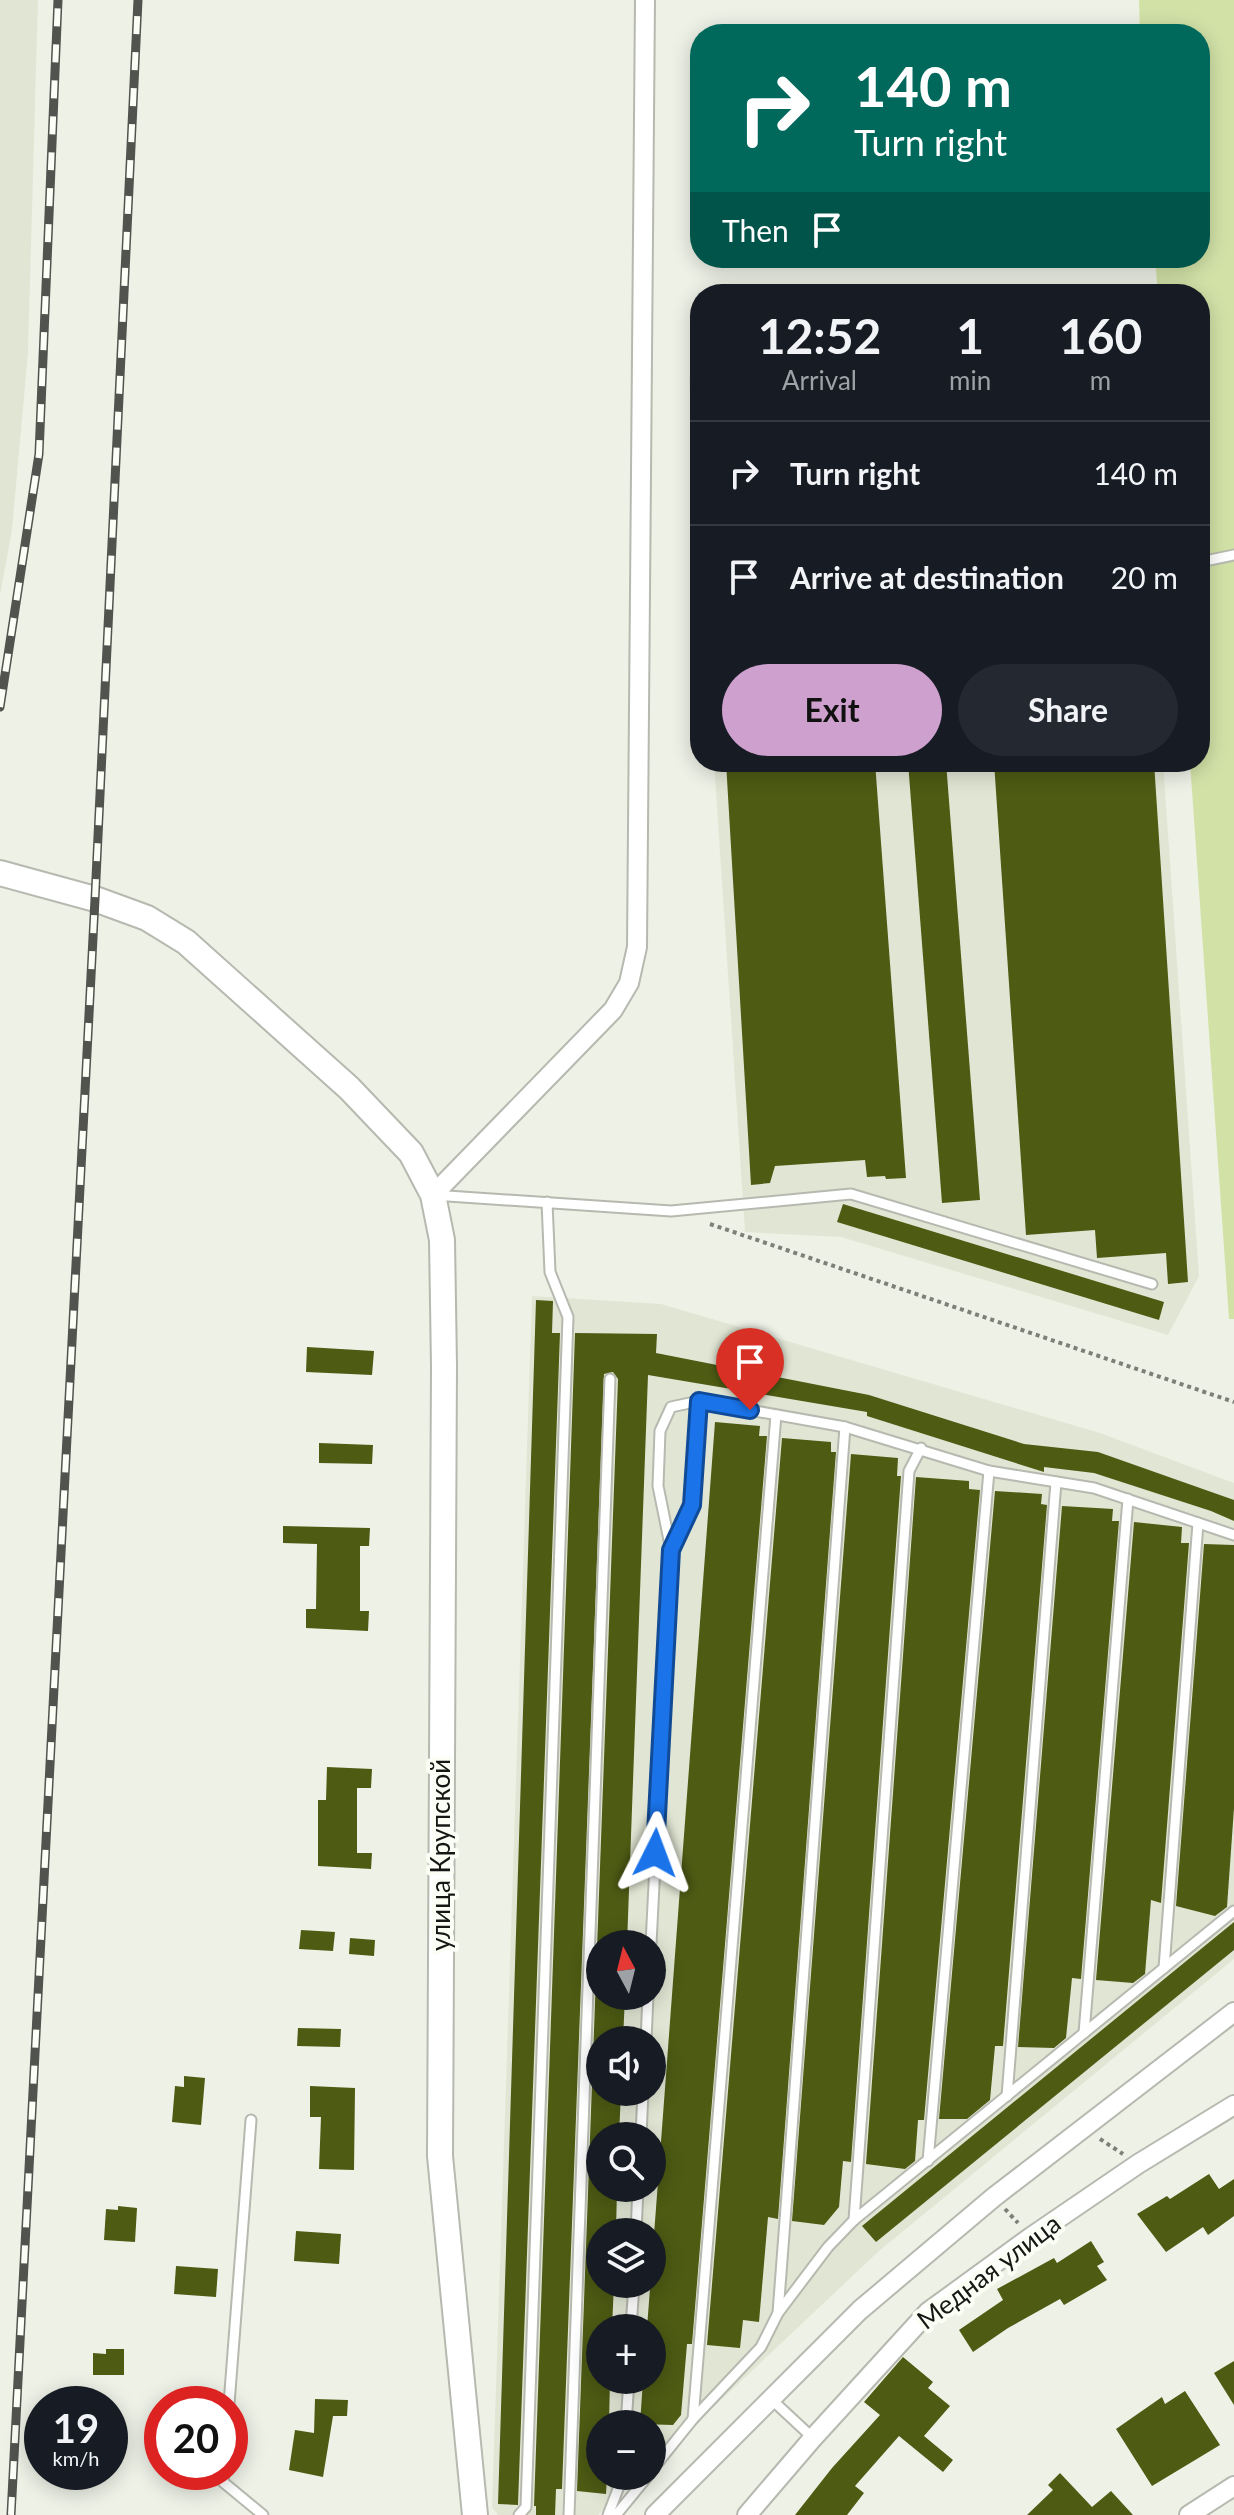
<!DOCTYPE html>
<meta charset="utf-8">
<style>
body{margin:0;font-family:Lato,sans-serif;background:#242831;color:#f1f3f6;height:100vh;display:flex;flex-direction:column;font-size:30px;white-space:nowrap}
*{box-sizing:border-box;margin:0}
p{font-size:26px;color:#9ea1a6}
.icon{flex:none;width:44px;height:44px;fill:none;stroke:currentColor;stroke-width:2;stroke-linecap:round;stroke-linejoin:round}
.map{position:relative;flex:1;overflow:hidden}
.drawer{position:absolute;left:690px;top:284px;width:520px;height:488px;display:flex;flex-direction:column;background:#171b24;border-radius:32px;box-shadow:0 4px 20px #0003}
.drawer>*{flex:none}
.hud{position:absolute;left:690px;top:24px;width:520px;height:244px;border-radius:32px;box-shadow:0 4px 20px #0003;background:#00695c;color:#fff;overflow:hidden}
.needle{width:52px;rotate:353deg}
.buttons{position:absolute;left:586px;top:1930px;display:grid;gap:16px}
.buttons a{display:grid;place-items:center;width:80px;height:80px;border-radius:50%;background:#171b24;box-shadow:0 4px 20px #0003;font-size:40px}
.speed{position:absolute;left:24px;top:2386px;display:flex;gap:16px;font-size:40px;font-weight:700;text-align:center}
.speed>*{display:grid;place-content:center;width:104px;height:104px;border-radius:50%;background:#171b24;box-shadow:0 4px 20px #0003;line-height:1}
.speed small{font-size:20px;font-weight:400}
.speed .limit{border:12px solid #d22;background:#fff;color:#111}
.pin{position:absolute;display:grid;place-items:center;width:68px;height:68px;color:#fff;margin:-82px -34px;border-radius:50% 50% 50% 0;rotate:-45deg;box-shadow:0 0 8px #0007}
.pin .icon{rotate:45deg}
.me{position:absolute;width:88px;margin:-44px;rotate:3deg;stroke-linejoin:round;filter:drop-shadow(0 0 6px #0008)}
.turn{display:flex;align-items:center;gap:28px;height:168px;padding:0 32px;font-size:36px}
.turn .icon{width:104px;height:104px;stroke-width:2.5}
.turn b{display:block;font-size:56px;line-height:68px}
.then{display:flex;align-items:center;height:76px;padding:0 32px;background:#0003;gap:16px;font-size:30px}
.eta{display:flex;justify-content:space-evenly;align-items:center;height:136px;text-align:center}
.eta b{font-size:48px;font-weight:700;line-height:56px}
.action{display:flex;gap:16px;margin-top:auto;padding:16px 32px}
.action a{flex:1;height:92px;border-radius:48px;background:#cda0ce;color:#111;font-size:32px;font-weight:700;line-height:92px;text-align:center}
.action a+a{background:#242831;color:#f1f3f6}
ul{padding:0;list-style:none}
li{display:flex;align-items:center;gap:24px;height:104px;padding:0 32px;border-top:2px solid #363941}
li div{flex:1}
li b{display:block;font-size:30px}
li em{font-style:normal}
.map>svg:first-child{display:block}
.built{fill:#e1e6d4;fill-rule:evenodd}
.green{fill:#d2e2a7}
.building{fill:#4d5b13}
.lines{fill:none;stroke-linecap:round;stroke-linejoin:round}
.service-casing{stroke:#b6b9af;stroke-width:13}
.minor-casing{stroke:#b6b9af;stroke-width:22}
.secondary-casing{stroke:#b6b9af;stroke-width:28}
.path{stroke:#7d7f78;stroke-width:4;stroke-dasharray:4 4;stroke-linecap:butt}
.service{stroke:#fff;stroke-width:9}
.minor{stroke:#fff;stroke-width:18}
.secondary{stroke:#fff;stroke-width:24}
.rail-casing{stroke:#51534e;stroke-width:9}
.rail{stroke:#fbfef4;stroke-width:6;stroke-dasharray:18;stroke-linecap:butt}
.route-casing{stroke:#114b97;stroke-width:20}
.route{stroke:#1a73e8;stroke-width:14}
.labels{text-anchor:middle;stroke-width:8;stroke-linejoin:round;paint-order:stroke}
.street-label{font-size:26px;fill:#161714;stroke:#fbfef4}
</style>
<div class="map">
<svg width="1234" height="2515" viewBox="0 0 1234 2515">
<rect width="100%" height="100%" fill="#eef1e6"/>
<g class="built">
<polygon points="0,0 38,0 28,353 12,530 0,595"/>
<polygon points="700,376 700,544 689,377"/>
<polygon points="714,762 1163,762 1199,1276 1168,1335 841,1237 745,1232"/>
<path d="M532 1296 661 1304 1100 1433 1234 1483V1959L879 2251 652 2465V2424H600V2476H640L598 2515H498L492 2507ZM600 1944H652V1996H600ZM600 2040H652V2092H600ZM600 2136H652V2188H600ZM600 2232H652V2284H600ZM600 2328H652V2380H600Z"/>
</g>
<polygon class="green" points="1139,0 1234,0 1234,1319 1229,1319 1190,762 1200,762 1200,294 1158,294 1155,258 1200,258 1200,34 1140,34"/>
<g class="building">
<polygon points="726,762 875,762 906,1178 886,1179 885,1176 867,1177 865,1160 775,1166 770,1183 751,1185"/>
<polygon points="908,762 946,762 980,1200 942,1203"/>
<polygon points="994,762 1154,762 1188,1282 1168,1284 1166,1253 1097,1258 1095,1230 1026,1235"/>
<polygon points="843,1204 1164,1302 1159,1320 837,1222"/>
<polygon points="536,1300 553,1301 552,1333 560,1333 518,2505 498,2504"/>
<polygon points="575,1333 657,1334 656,1353 869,1395 1024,1444 1098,1452 1234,1500 1234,1521 1211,1511 1094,1473 1044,1467 1044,1472 867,1416 867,1412 648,1375 627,1944 600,1944 600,1996 625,1996 623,2040 600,2040 600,2092 621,2092 619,2136 600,2136 600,2188 617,2188 616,2232 600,2232 600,2284 614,2284 612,2328 600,2328 600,2380 610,2380 609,2424 600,2424 600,2476 607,2476 606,2494 577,2491 618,1379 613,1372 604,1374 562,2489 556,2489 555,2515 536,2515 536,2506 534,2506"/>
<polygon points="307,1347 374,1351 372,1375 306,1372"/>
<polygon points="715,1422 760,1426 759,1436 767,1436 692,2344 687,2344 681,2415 673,2425 640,2424 643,2380 652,2380 652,2328 647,2328"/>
<polygon points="782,1438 831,1442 831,1452 836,1452 778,2219 768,2217 759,2322 743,2320 740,2348 707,2345"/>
<polygon points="319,1443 373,1445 372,1464 319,1463"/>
<polygon points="851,1454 898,1458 897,1476 901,1476 851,2162 843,2161 839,2207 824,2225 792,2221"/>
<polygon points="916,1477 969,1481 969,1489 980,1490 924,2120 918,2120 915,2161 905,2169 866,2164"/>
<polygon points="995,1491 1042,1494 1041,1504 1047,1505 1003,2046 995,2046 990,2100 967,2119 939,2119"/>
<polygon points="1062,1506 1113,1509 1112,1521 1119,1521 1081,1979 1072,1978 1066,2038 1054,2048 1018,2047"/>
<polygon points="1134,1522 1182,1527 1181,1543 1189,1543 1161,1903 1151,1900 1145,1974 1133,1983 1096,1980"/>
<polygon points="283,1526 370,1528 369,1546 360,1546 360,1611 369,1611 368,1631 306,1628 306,1609 316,1609 317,1544 283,1543"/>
<polygon points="1204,1544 1234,1545 1234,1808 1227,1907 1215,1916 1176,1906"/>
<polygon points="327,1767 372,1769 371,1788 357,1788 357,1853 372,1853 371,1869 318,1866 318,1800 326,1800"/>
<polygon points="1234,1922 1234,1950 876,2242 862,2226"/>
<polygon points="301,1930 335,1932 333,1951 299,1949"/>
<polygon points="350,1938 375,1940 374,1956 349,1954"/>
<polygon points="298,2028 341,2029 340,2047 297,2046"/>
<polygon points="184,2076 205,2078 201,2125 172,2122 175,2086 184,2087"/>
<polygon points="310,2086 355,2088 354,2170 319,2169 321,2117 310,2117"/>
<polygon points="1209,2174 1219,2189 1234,2179 1234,2216 1208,2235 1203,2227 1166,2252 1137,2214 1167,2196 1170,2199"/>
<polygon points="118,2206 137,2208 135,2242 104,2240 106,2209 118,2210"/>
<polygon points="296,2231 341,2234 339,2264 294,2261"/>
<polygon points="1091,2241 1104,2262 1097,2266 1107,2280 1064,2305 1060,2299 1008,2328 973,2352 959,2330 1003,2300 997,2289 1054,2258 1057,2263"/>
<polygon points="176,2266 218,2269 216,2297 174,2294"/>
<polygon points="106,2349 124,2349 124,2375 93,2375 93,2353 106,2354"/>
<polygon points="903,2357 933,2382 928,2388 950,2406 924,2436 953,2460 943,2472 899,2436 855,2486 864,2493 847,2515 795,2515 832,2468 880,2415 864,2402"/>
<polygon points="1234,2361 1234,2405 1214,2373"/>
<polygon points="1185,2391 1220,2445 1152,2486 1116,2429 1162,2397 1165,2404"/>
<polygon points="315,2399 348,2400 347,2416 333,2416 323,2477 289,2470 295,2430 314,2433"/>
<polygon points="1060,2473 1092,2507 1111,2491 1133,2515 1027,2515 1053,2490 1048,2485"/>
</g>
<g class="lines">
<defs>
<g id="service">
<polyline points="1200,562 1234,555"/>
<polyline points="433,1195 671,1211 851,1194 1152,1284"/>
<polyline points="671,1550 692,1505 699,1401"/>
<polyline points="651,1944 671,1550 658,1486 660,1431 671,1407 699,1401 845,1427 989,1471 1094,1488 1234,1535"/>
<polyline points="1164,1968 1198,1523"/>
<polyline points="1084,2033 1128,1499"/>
<polyline points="646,2040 648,1996"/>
<polyline points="1007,2096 1056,1482"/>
<polyline points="641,2136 643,2092"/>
<polyline points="928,2161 989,1471"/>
<polyline points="854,2220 909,1471 921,1448"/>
<polyline points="636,2232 638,2188"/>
<polyline points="778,2313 845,1427"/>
<polyline points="631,2328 634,2284"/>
<polyline points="771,2399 813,2438"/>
<polyline points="229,2404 251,2120"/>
<polyline points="693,2419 776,1415"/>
<polyline points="626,2424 629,2380"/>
<polyline points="652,2470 693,2419 761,2347 778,2313 828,2247 854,2220 1234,1911"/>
<polyline points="224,2472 223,2482 263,2515"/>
<polyline points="519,2515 526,2507 568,1317 550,1272 547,1202"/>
<polyline points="569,2515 610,1379"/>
<polyline points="608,2515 623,2476"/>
<polyline points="616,2515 648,2476"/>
</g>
<g id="minor">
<polyline points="433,1195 613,1010 629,983 637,947 645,0"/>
<polyline points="655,2515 860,2310 994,2197 1234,2012"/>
<polyline points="747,2515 813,2438 928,2312 1031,2237 1138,2164 1234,2105"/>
<polyline points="1189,2515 1234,2486"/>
</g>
<polyline id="secondary" points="0,873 95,899 147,918 186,942 349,1088 411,1153 433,1195 442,1240 444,1366 440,2156 475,2515"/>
</defs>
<use href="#service" class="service-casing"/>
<use href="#minor" class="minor-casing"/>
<use href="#secondary" class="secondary-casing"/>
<g class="path">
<polyline points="710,1224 1234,1402"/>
<polyline points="1100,2139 1123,2154"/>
<polyline points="1005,2209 1018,2223"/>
</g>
<use href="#service" class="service"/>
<use href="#minor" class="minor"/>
<use href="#secondary" class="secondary"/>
<defs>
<g id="rail">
<polyline points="0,707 39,454 58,0"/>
<polyline points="11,2515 95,899 138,0"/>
</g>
</defs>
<use href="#rail" class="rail-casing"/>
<use href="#rail" class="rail"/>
</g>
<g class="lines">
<defs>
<polyline id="route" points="655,1853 671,1550 692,1505 699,1401 750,1410"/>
</defs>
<use href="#route" class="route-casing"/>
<use href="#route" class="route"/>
</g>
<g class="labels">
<g class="street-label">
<text transform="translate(441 1855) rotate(-90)" y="9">улица Крупской</text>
<text transform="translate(989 2272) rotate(-37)" y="9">Медная улица</text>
</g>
</g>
</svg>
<div class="buttons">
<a><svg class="needle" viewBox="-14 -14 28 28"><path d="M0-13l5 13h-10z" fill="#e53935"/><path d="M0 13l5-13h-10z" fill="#9ea1a6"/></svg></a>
<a><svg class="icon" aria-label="sound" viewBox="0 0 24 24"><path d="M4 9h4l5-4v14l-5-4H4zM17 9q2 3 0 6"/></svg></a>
<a><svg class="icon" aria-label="search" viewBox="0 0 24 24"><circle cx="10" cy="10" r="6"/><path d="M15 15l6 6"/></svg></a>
<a><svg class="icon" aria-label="layers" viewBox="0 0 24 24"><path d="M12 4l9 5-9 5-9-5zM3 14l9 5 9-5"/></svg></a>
<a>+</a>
<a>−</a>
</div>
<div class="speed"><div>19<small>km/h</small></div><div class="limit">20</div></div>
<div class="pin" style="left:750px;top:1410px;background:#d93025"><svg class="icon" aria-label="arrive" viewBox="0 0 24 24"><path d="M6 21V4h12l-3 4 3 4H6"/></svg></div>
<svg class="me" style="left:655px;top:1853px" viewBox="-20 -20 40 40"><path d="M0-17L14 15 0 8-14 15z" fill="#1a73e8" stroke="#fff" stroke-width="4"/></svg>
<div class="hud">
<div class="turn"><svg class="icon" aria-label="right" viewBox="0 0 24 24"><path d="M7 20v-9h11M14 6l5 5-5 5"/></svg><div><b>140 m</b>Turn right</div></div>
<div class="then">Then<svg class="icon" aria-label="arrive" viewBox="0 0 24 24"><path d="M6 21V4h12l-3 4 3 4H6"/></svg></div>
</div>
<section class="drawer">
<div class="eta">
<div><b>12:52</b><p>Arrival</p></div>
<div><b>1</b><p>min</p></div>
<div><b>160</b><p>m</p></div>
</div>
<ul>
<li><svg class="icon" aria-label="right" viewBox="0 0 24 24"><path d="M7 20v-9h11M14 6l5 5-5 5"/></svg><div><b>Turn right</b></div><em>140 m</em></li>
<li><svg class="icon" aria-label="arrive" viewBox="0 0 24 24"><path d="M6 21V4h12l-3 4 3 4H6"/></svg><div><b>Arrive at destination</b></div><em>20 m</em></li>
</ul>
<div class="action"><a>Exit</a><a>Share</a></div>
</section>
</div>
